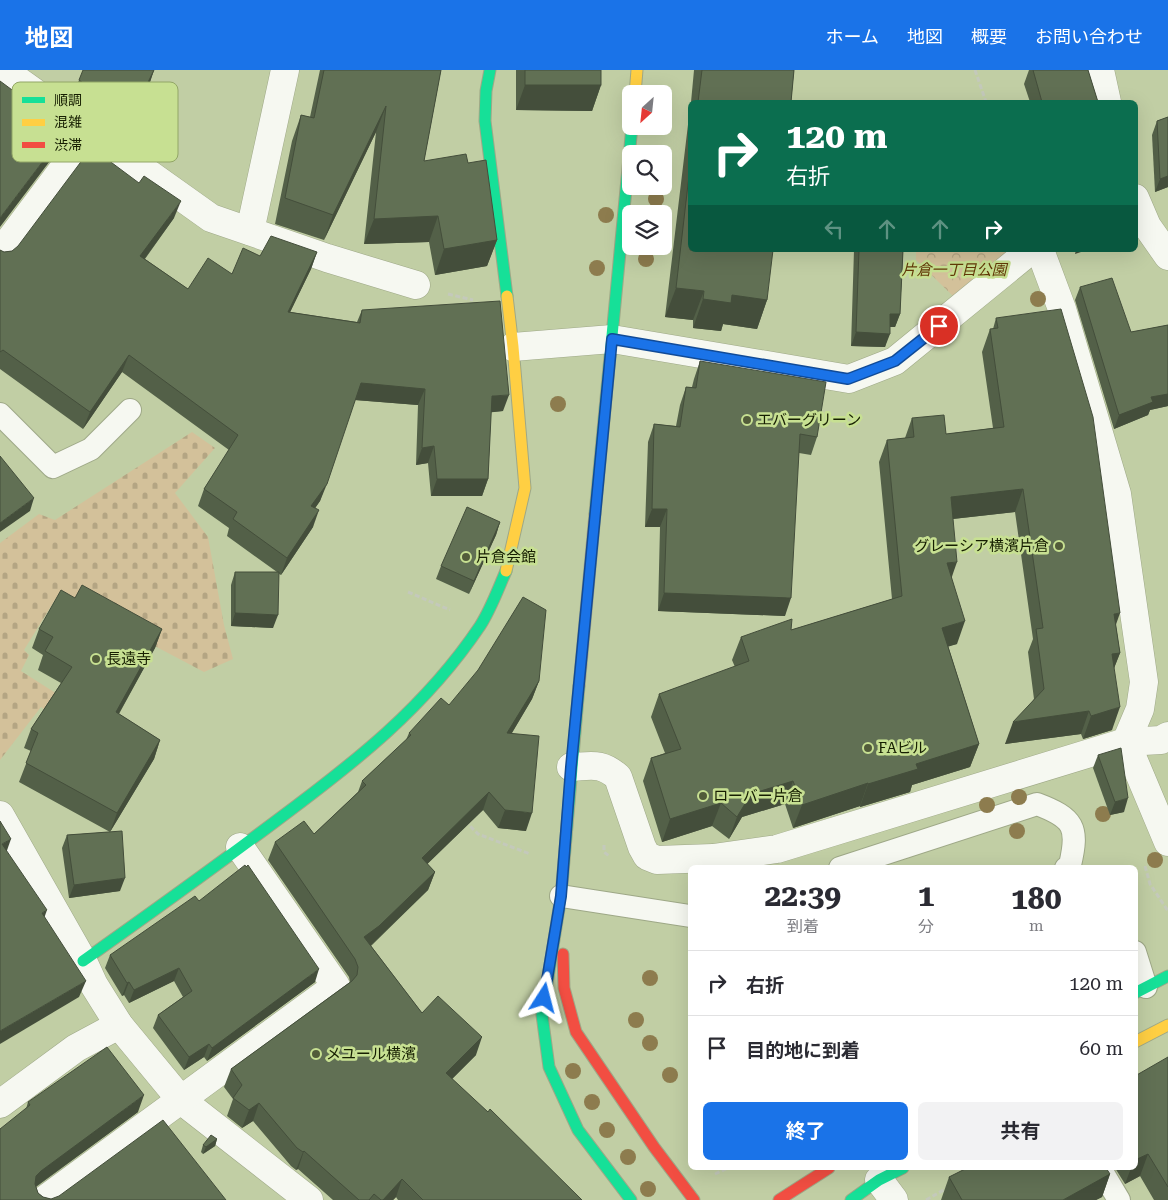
<!DOCTYPE html>
<html lang="ja">
<meta charset="utf-8">
<style>
body{margin:0;font-family:"Roboto Serif","Noto Sans JP",serif;background:#f2f2f3;color:#2b2b33;height:100vh;display:flex;flex-direction:column;font-size:19px;white-space:nowrap}
*{box-sizing:border-box;margin:0}
p{font-size:16px;color:#7c7c81}
.icon{flex:none;width:28px;height:28px;fill:none;stroke:currentColor;stroke-width:2;stroke-linecap:round;stroke-linejoin:round}
.map{position:relative;flex:1;overflow:hidden}
.side{position:absolute;left:688px;top:795px;width:450px;height:305px;display:flex;flex-direction:column;background:#fff;border-radius:8px;box-shadow:0 5px 20px #0002}
.side>*{flex:none}
.top-card{position:absolute;left:688px;top:30px;width:450px;height:152px;border-radius:8px;box-shadow:0 5px 20px #0002;background:#0b6e4f;color:#fff;overflow:hidden}
.needle{width:32px;rotate:207deg}
.controls{position:absolute;left:622px;top:15px;display:grid;gap:10px}
.controls a{display:grid;place-items:center;width:50px;height:50px;border-radius:8px;background:#fff;box-shadow:0 5px 20px #0002;font-size:25px}
.pin{position:absolute;display:grid;place-items:center;width:42px;height:42px;color:#fff;margin:-21px;border:2px solid #fff;border-radius:50%;box-shadow:0 1px 5px #0007}
.me{position:absolute;width:55px;margin:-28px;rotate:9deg;stroke-linejoin:round;filter:drop-shadow(0 0 4px #0008)}
.turn{display:flex;align-items:center;gap:18px;height:105px;padding:0 15px;font-size:22px}
.turn .icon{width:65px;height:65px;stroke-width:2.5}
.turn b{display:block;font-size:35px;line-height:42px}
.lanes{display:flex;align-items:center;height:48px;padding:0 15px;background:#0003;justify-content:center;gap:25px;direction:ltr}
.lanes .off{opacity:.35}
.eta{display:flex;justify-content:space-evenly;align-items:center;height:85px;text-align:center}
.eta b{font-size:30px;font-weight:700;line-height:35px}
.action{display:flex;gap:10px;margin-top:auto;padding:10px 15px}
.action a{flex:1;height:58px;border-radius:8px;background:#1a73e8;color:#fff;font-size:20px;font-weight:700;line-height:58px;text-align:center}
.action a+a{background:#f2f2f3;color:#2b2b33}
ul{padding:0;list-style:none}
li{display:flex;align-items:center;gap:15px;height:65px;padding:0 15px;border-top:1px solid #e1e1e2}
li div{flex:1}
li b{display:block;font-size:19px}
li em{font-style:normal}
header{display:flex;align-items:center;gap:30px;box-sizing:border-box;height:70px;padding:0 25px;background:#1a73e8;color:#fff}
header strong{font-size:24px}
nav{display:flex;gap:28px;margin-inline-start:auto;font-size:18px}
.map>svg:first-child{display:block}
.cemetery{fill:url(#cemetery-stones)}
.park{fill:url(#park-crowns)}
.lines{fill:none;stroke-linecap:round;stroke-linejoin:round}
.lane-casing{stroke:#9ea887;stroke-width:24}
.street-casing{stroke:#9ea887;stroke-width:29}
.fast-casing{stroke:#9ea887;stroke-width:13}
.slow-casing{stroke:#9ea887;stroke-width:13}
.jam-casing{stroke:#9ea887;stroke-width:13}
.path{stroke:#c4c9bb;stroke-width:3;stroke-dasharray:5 2.5;stroke-linecap:butt}
.lane{stroke:#f6f8f1;stroke-width:22}
.street{stroke:#f6f8f1;stroke-width:28}
.fast{stroke:#16e098;stroke-width:11}
.slow{stroke:#ffcf43;stroke-width:11}
.jam{stroke:#f24e42;stroke-width:11}
.tree{fill:#8d7c4e}
.wall{fill:#536048}
.shaded-wall{fill:#444e3b}
.building{fill:#617054;stroke:#444e3b}
.route-casing{stroke:#114b97;stroke-width:12}
.route{stroke:#1a73e8;stroke-width:9}
.poi-dot{fill:#525c3a;stroke:#c7e092;stroke-width:2}
.labels{text-anchor:middle;stroke-width:5;stroke-linejoin:round;paint-order:stroke}
.park-label{font-size:15px;font-style:italic;fill:#633907;stroke:#c7e092}
.poi-label{font-size:15px;fill:#161e01;stroke:#c7e092;text-anchor:start}
.key{fill:#c7e092;stroke:#92a666;stroke-width:1}
.key-label{font-size:14px;fill:#161e01}
</style>
<header>
<strong>地図</strong>
<nav><a>ホーム</a><a>地図</a><a>概要</a><a>お問い合わせ</a></nav>
</header>
<div class="map">
<svg width="1168" height="1130" viewBox="0 0 1168 1130">
<defs>
<pattern id="cemetery-stones" width="16" height="16" patternUnits="userSpaceOnUse" patternTransform="scale(1.25)"><rect width="16" height="16" fill="#d3c19a"/><path d="M2 7V4a2 2 0 0 1 4 0v3zM10 15v-3a2 2 0 0 1 4 0v3z" fill="#b4a583"/></pattern>
<pattern id="park-crowns" width="20" height="18" patternUnits="userSpaceOnUse" patternTransform="scale(1.25)"><rect width="20" height="18" fill="#d3c19a"/><path d="M2 6a3 3 0 1 1 6 0M12 15a3 3 0 1 1 6 0" fill="none" stroke="#b4a583"/></pattern>
</defs>
<rect width="100%" height="100%" fill="#c1cea4"/>
<polygon class="cemetery" points="192,362 215,378 175,423 208,467 224,555 233,589 204,602 58,525 24,580 29,585 21,601 65,629 52,645 41,637 0,690 0,473 39,444 55,450"/>
<polygon class="park" points="916,180 1009,180 953,226 916,190"/>
<g class="lines">
<defs>
<g id="lane">
<polyline points="0,344 53,397 91,379 130,340"/>
<path d="M840 798 1037 734C1074 748 1079 757 1070 795L1066 798"/>
<polyline points="561,826 690,846"/>
<polyline points="1135,882 1146,917"/>
<polyline points="1100,1098 1119,1130"/>
</g>
<g id="street">
<polyline points="3,0 211,148 327,188 416,215"/>
<polyline points="1100,0 1107,32"/>
<polyline points="1135,128 1147,156 1168,186"/>
<polyline points="250,161 285,0"/>
<polyline points="1040,180 1062,239 1117,424 1144,612 1140,639 1126,672 1168,772"/>
<polyline points="0,183 91,62"/>
<polyline points="513,277 612,269 849,309 895,291 1031,180"/>
<path d="M571 697C592 696 601 692 618 707L642 777 647 786 657 790 713 788 777 779 1126 672 1161 670 1168 666"/>
<polyline points="0,745 83,891 94,915 119,955 181,1030 309,1130"/>
<polyline points="0,1034 76,978 119,955"/>
<polyline points="879,1110 894,1130"/>
<polyline points="44,1130 336,916 240,777"/>
</g>
<g id="fast">
<polyline points="490,0 486,21 485,51 507,226"/>
<polyline points="595,444 632,56"/>
<polyline points="579,616 561,826 542,945 549,997 578,1060 631,1130"/>
<path d="M83 891C148 845 212 799 276 751 354 693 425 638 480 556 491 539 498 519 506 501"/>
<polyline points="1135,923 1168,906"/>
<polyline points="851,1130 879,1110 903,1098"/>
</g>
<g id="slow">
<polyline points="635,24 637,0"/>
<polyline points="506,501 525,418 513,277 507,226"/>
<polyline points="1135,972 1168,955"/>
</g>
<g id="jam">
<polyline points="579,616 595,444"/>
<polyline points="563,884 564,918 576,962 654,1077 694,1130"/>
<polyline points="779,1130 829,1098"/>
</g>
</defs>
<use href="#lane" class="lane-casing"/>
<use href="#street" class="street-casing"/>
<use href="#fast" class="fast-casing"/>
<use href="#slow" class="slow-casing"/>
<use href="#jam" class="jam-casing"/>
<g class="path">
<polyline points="975,0 986,32"/>
<polyline points="448,224 473,230"/>
<polyline points="408,522 450,540"/>
<polyline points="465,751 478,764 530,784"/>
<polyline points="604,775 604,782 609,786"/>
<polyline points="1145,796 1150,814 1168,841"/>
<polyline points="715,1104 728,1098"/>
<polyline points="926,1130 949,1117"/>
</g>
<use href="#lane" class="lane"/>
<use href="#street" class="street"/>
<use href="#fast" class="fast"/>
<use href="#slow" class="slow"/>
<use href="#jam" class="jam"/>
</g>
<g class="tree">
<circle cx="656" cy="129" r="8"/>
<circle cx="606" cy="145" r="8"/>
<circle cx="646" cy="189" r="8"/>
<circle cx="597" cy="198" r="8"/>
<circle cx="1038" cy="229" r="8"/>
<circle cx="558" cy="334" r="8"/>
<circle cx="1019" cy="727" r="8"/>
<circle cx="987" cy="735" r="8"/>
<circle cx="1103" cy="744" r="8"/>
<circle cx="1017" cy="761" r="8"/>
<circle cx="1155" cy="790" r="8"/>
<circle cx="650" cy="908" r="8"/>
<circle cx="636" cy="950" r="8"/>
<circle cx="650" cy="973" r="8"/>
<circle cx="573" cy="1001" r="8"/>
<circle cx="670" cy="1005" r="8"/>
<circle cx="592" cy="1032" r="8"/>
<circle cx="607" cy="1060" r="8"/>
<circle cx="628" cy="1087" r="8"/>
<circle cx="648" cy="1119" r="8"/>
</g>
<g class="wall">
<polygon points="154,0 150,12 128,56 95,39 74,23 79,10"/>
<polygon points="320,0 441,0 424,91 468,93 497,170 487,196 435,205 429,172 364,174 376,62 324,170 275,154 292,71 301,45 310,47"/>
<polygon points="516,0 601,0 601,15 592,41 516,40"/>
<polygon points="694,0 794,0 791,32 691,32"/>
<polygon points="1029,0 1088,0 1098,32 1030,32 1024,14"/>
<polygon points="690,38 690,180 767,230 757,259 723,254 721,261 693,258 693,250 665,247"/>
<polygon points="1168,47 1168,117 1155,122 1152,65 1157,51"/>
<polygon points="174,148 145,189 188,219 232,204 260,186 317,182 311,199 290,242 357,252 362,240 503,341 491,342 488,409 482,426 431,426 428,393 416,395 418,335 355,330 320,431 315,438 313,457 281,505 279,504 273,558 231,556 231,515 235,502 277,502 227,466 229,458 198,436 204,419 229,380 122,302 83,359 0,299 0,180 4,182 12,181"/>
<polygon points="854,180 903,180 900,244 895,257 890,257 885,277 851,276"/>
<polygon points="1080,217 1131,262 1168,255 1168,336 1150,340 1148,345 1114,359 1075,230"/>
<polygon points="996,248 1116,556 1120,583 1114,598 1112,660 1083,669 1081,664 1005,674 1034,629 1028,582 1033,569 1015,442 953,449 952,509 957,574 948,576 979,674 970,697 912,715 910,722 860,737 860,736 793,758 785,734 742,747 729,769 712,756 662,772 643,711 651,688 665,683 651,647 659,624 735,597 732,590 741,567 791,560 892,529 879,392 887,370 905,368 912,348 946,364 993,358 982,282 990,259 993,259"/>
<polygon points="700,291 817,367 811,385 799,383 785,546 658,541 660,457 645,457 648,372 654,354 676,356 680,335 686,317 692,317 694,309"/>
<polygon points="500,452 496,465 469,524 436,509 441,496"/>
<polygon points="75,528 162,559 155,578 119,644 160,670 154,689 110,762 120,821 69,828 62,778 67,765 110,762 19,712 31,681 24,678 31,659 61,613 38,600 43,585 32,578 39,559"/>
<polygon points="539,611 532,629 512,663 526,761 498,758 483,740 427,794 435,802 428,820 371,876 422,943 476,985 452,1009 582,1130 398,1130 396,1127 393,1130 333,1130 298,1099 296,1100 291,1096 253,1051 242,1058 227,1046 233,1029 224,1017 231,999 350,912 349,907 268,790 275,772 314,764 358,722 362,711 406,670 409,663 449,635"/>
<polygon points="1098,685 1124,742 1110,745 1093,698"/>
<polygon points="199,831 315,912 207,991 204,987 184,1000 153,958 158,945 183,927 174,911 129,933 124,925 122,926 105,898 110,885"/>
<polygon points="1168,987 1168,1130 1154,1130 1140,1106 1125,1114 1115,1098 1135,1098"/>
<polygon points="28,1032 138,1042 36,1117 38,1123 43,1127 51,1129 0,1130"/>
<polygon points="217,1069 215,1076 203,1084 201,1082 203,1075"/>
<polygon points="1110,1104 1102,1127 1096,1130 941,1130 949,1107"/>
</g>
<g class="shaded-wall">
<polygon points="154,0 150,12 128,56 133,43"/>
<polygon points="525,15 601,15 592,41 516,40"/>
<polygon points="386,36 376,62 324,170 333,145"/>
<polygon points="62,66 56,83 0,157 0,148"/>
<polygon points="1168,106 1168,117 1155,122 1160,109"/>
<polygon points="181,131 174,148 134,203 140,186"/>
<polygon points="438,146 429,172 364,174 374,149"/>
<polygon points="497,170 487,196 435,205 444,179"/>
<polygon points="1076,180 1087,180 1075,184"/>
<polygon points="317,182 311,199 282,259 288,242"/>
<polygon points="676,218 704,221 693,250 665,247"/>
<polygon points="732,225 767,230 757,259 723,254 721,261 693,258 703,229"/>
<polygon points="890,244 900,244 895,257 885,257"/>
<polygon points="856,262 890,264 885,277 851,276"/>
<polygon points="129,285 122,302 83,359 90,342"/>
<polygon points="361,313 425,319 418,335 355,330"/>
<polygon points="1168,324 1168,336 1150,340 1148,345 1114,359 1119,345 1151,327"/>
<polygon points="509,325 503,341 485,343 492,326"/>
<polygon points="434,376 428,393 416,395 422,378"/>
<polygon points="437,409 488,409 482,426 431,426"/>
<polygon points="327,414 320,431 305,453 311,436"/>
<polygon points="1023,419 1015,442 943,450 951,427"/>
<polygon points="34,428 30,441 0,462 0,453"/>
<polygon points="652,439 667,439 660,457 645,457"/>
<polygon points="319,440 313,457 281,505 287,488"/>
<polygon points="500,452 496,465 469,524 474,511"/>
<polygon points="957,492 949,515 947,493"/>
<polygon points="664,523 791,528 785,546 658,541"/>
<polygon points="235,543 278,545 273,558 231,556"/>
<polygon points="1120,543 1112,566 1114,544"/>
<polygon points="965,551 957,574 934,581 942,558"/>
<polygon points="162,559 155,578 109,661 116,642"/>
<polygon points="1120,583 1111,606 1112,584"/>
<polygon points="539,611 532,629 501,681 507,663"/>
<polygon points="1120,637 1112,660 1083,669 1091,646"/>
<polygon points="1089,641 1081,664 1005,674 1013,652"/>
<polygon points="160,670 154,689 110,762 117,743"/>
<polygon points="979,674 970,697 912,715 910,722 860,737 868,714 916,694"/>
<polygon points="793,711 785,734 742,747 729,769 737,747 751,724"/>
<polygon points="868,713 860,736 793,758 802,735"/>
<polygon points="489,722 483,740 415,806 422,788"/>
<polygon points="1128,728 1124,742 1110,745 1115,732"/>
<polygon points="721,733 712,756 662,772 670,749"/>
<polygon points="505,740 532,743 526,761 498,758"/>
<polygon points="11,769 5,786 2,774"/>
<polygon points="435,802 428,820 372,874 358,885 364,867"/>
<polygon points="125,808 120,821 69,828 74,815"/>
<polygon points="47,840 41,857 42,843"/>
<polygon points="179,898 174,911 129,933 134,920"/>
<polygon points="319,899 315,912 207,991 212,978"/>
<polygon points="86,911 79,927 0,974 0,961"/>
<polygon points="129,912 124,925 122,926 127,913"/>
<polygon points="482,967 476,985 440,1021 446,1003"/>
<polygon points="209,974 204,987 184,1000 189,987"/>
<polygon points="144,1025 138,1042 35,1117 30,1123 36,1106 41,1101"/>
<polygon points="259,1033 253,1051 242,1058 249,1040"/>
<polygon points="217,1069 215,1076 203,1084 206,1077"/>
<polygon points="304,1081 298,1099 296,1100 303,1082"/>
<polygon points="1148,1084 1140,1106 1125,1114 1131,1098 1135,1098 1135,1090"/>
<polygon points="1110,1104 1102,1127 1096,1130 1063,1130"/>
<polygon points="402,1109 396,1127 393,1130 383,1130"/>
</g>
<g class="building">
<polygon points="83,0 154,0 133,43 100,26 79,10"/>
<polygon points="324,0 441,0 424,91 466,84 468,93 486,90 497,170 444,179 438,146 374,149 386,36 333,145 285,128 301,45 314,48"/>
<rect x="525" y="0" width="76" height="15"/>
<polygon points="702,0 794,0 791,32 698,32"/>
<polygon points="1033,0 1088,0 1098,32 1042,32"/>
<polygon points="0,11 50,48 45,54 62,66 0,148"/>
<polygon points="1168,47 1168,106 1160,109 1157,51"/>
<polygon points="96,81 139,113 144,106 181,131 140,186 188,219 208,188 232,204 243,178 260,186 271,166 317,182 288,242 360,253 362,240 500,231 509,325 492,326 488,409 437,409 434,376 422,378 425,319 361,313 327,414 311,436 319,440 287,488 233,449 237,442 204,419 238,365 129,285 90,342 3,280 0,282 0,180 4,182 12,181 18,176 86,85 90,88"/>
<polygon points="690,97 690,180 773,180 767,230 732,225 731,233 703,229 704,221 676,218"/>
<polygon points="859,180 903,180 900,244 890,244 890,264 856,262"/>
<polygon points="1112,208 1131,262 1168,255 1168,324 1151,327 1153,332 1119,345 1080,217"/>
<polygon points="1061,239 1093,347 1120,543 1114,544 1120,583 1112,584 1120,637 1091,646 1089,641 1013,652 1044,619 1036,559 1043,558 1023,419 951,427 957,492 947,493 965,551 942,558 979,674 916,694 918,699 868,714 868,713 802,735 793,711 751,724 737,747 721,733 670,749 651,688 681,679 659,624 749,591 741,567 792,549 791,560 902,526 887,370 914,367 912,348 944,345 946,364 1004,357 990,259 998,258 996,248"/>
<polygon points="700,291 826,312 817,367 800,364 791,528 664,523 667,439 652,439 654,354 680,357 686,317 696,318"/>
<polygon points="0,386 34,428 0,453"/>
<polygon points="467,437 500,452 474,511 441,496"/>
<polygon points="235,502 279,502 278,545 235,543"/>
<polygon points="82,515 162,559 116,642 160,670 117,743 26,693 38,663 31,659 72,597 45,581 53,567 39,559 61,520 75,528"/>
<polygon points="523,527 546,540 539,611 507,663 539,666 532,743 505,740 489,722 422,788 435,802 379,856 364,867 422,943 438,926 482,967 446,1003 488,1042 490,1039 582,1130 423,1130 402,1109 383,1130 381,1130 374,1124 369,1130 359,1130 304,1081 303,1082 297,1078 259,1033 249,1040 233,1028 242,1015 231,999 352,911 357,905 358,897 355,889 275,772 304,751 314,764 366,715 362,711 411,665 409,663 441,628 449,635 478,600"/>
<polygon points="1121,678 1128,728 1115,732 1098,685"/>
<polygon points="0,751 11,769 2,774 47,840 42,843 86,911 0,961"/>
<polygon points="122,761 125,808 74,815 67,765"/>
<polygon points="245,795 246,797 248,795 319,899 212,978 209,974 189,987 158,945 192,921 179,898 134,920 129,912 127,913 110,885 195,826 199,831"/>
<polygon points="107,977 144,1025 41,1101 36,1106 35,1114 38,1123 43,1127 51,1129 59,1126 163,1050 226,1130 0,1130 0,1059 30,1035 28,1032"/>
<polygon points="1168,987 1168,1117 1148,1084 1135,1090 1135,1006"/>
<polygon points="211,1065 217,1069 206,1077 203,1075"/>
<polygon points="967,1098 1106,1098 1110,1104 1063,1130 962,1130 949,1107"/>
</g>
<g class="lines">
<defs>
<polyline id="route" points="544,928 561,826 571,697 612,269 848,309 895,291 939,256"/>
</defs>
<use href="#route" class="route-casing"/>
<use href="#route" class="route"/>
</g>
<g class="poi-dot">
<circle cx="747" cy="350" r="5"/>
<circle cx="1059" cy="476" r="5"/>
<circle cx="466" cy="487" r="5"/>
<circle cx="96" cy="589" r="5"/>
<circle cx="868" cy="678" r="5"/>
<circle cx="703" cy="726" r="5"/>
<circle cx="316" cy="984" r="5"/>
</g>
<g class="labels">
<g class="park-label">
<text x="954" y="205">片倉一丁目公園</text>
</g>
<g class="poi-label">
<text x="757" y="355">エバーグリーン</text>
<text x="1049" y="481" text-anchor="end">グレーシア横濱片倉</text>
<text x="476" y="492">片倉会館</text>
<text x="106" y="594">長遠寺</text>
<text x="878" y="683">FAビル</text>
<text x="713" y="731">ローバー片倉</text>
<text x="326" y="989">メユール横濱</text>
</g>
</g>
<rect x="12" y="12" width="166" height="80" rx="8" class="key"/>
<rect x="22" y="27" width="23" height="6" fill="#16e098"/>
<rect x="22" y="49" width="23" height="7" fill="#ffcf43"/>
<rect x="22" y="72" width="23" height="6" fill="#f24e42"/>
<g class="key-label">
<text x="54" y="35">順調</text>
<text x="54" y="57">混雑</text>
<text x="54" y="80">渋滞</text>
</g>
</svg>
<div class="controls">
<a><svg class="needle" viewBox="-14 -14 28 28"><path d="M0-13l5 13h-10z" fill="#e53935"/><path d="M0 13l5-13h-10z" fill="#7c7c81"/></svg></a>
<a><svg class="icon" aria-label="search" viewBox="0 0 24 24"><circle cx="10" cy="10" r="6"/><path d="M15 15l6 6"/></svg></a>
<a><svg class="icon" aria-label="layers" viewBox="0 0 24 24"><path d="M12 4l9 5-9 5-9-5zM3 14l9 5 9-5"/></svg></a>
</div>
<div class="pin" style="left:939px;top:256px;background:#d93025"><svg class="icon" aria-label="arrive" viewBox="0 0 24 24"><path d="M6 21V4h12l-3 4 3 4H6"/></svg></div>
<svg class="me" style="left:544px;top:928px" viewBox="-20 -20 40 40"><path d="M0-17L14 15 0 8-14 15z" fill="#1a73e8" stroke="#fff" stroke-width="4"/></svg>
<div class="top-card">
<div class="turn"><svg class="icon" aria-label="right" viewBox="0 0 24 24"><path d="M7 20v-9h11M14 6l5 5-5 5"/></svg><div><b>120 m</b>右折</div></div>
<div class="lanes"><svg class="icon off" aria-label="left" viewBox="0 0 24 24"><path d="M17 20v-9H6M10 6l-5 5 5 5"/></svg><svg class="icon off" aria-label="ahead" viewBox="0 0 24 24"><path d="M12 20V5M6 11l6-6 6 6"/></svg><svg class="icon off" aria-label="ahead" viewBox="0 0 24 24"><path d="M12 20V5M6 11l6-6 6 6"/></svg><svg class="icon" aria-label="right" viewBox="0 0 24 24"><path d="M7 20v-9h11M14 6l5 5-5 5"/></svg></div>
</div>
<section class="side">
<div class="eta">
<div><b>22:39</b><p>到着</p></div>
<div><b>1</b><p>分</p></div>
<div><b>180</b><p>m</p></div>
</div>
<ul>
<li><svg class="icon" aria-label="right" viewBox="0 0 24 24"><path d="M7 20v-9h11M14 6l5 5-5 5"/></svg><div><b>右折</b></div><em>120 m</em></li>
<li><svg class="icon" aria-label="arrive" viewBox="0 0 24 24"><path d="M6 21V4h12l-3 4 3 4H6"/></svg><div><b>目的地に到着</b></div><em>60 m</em></li>
</ul>
<div class="action"><a>終了</a><a>共有</a></div>
</section>
</div>
